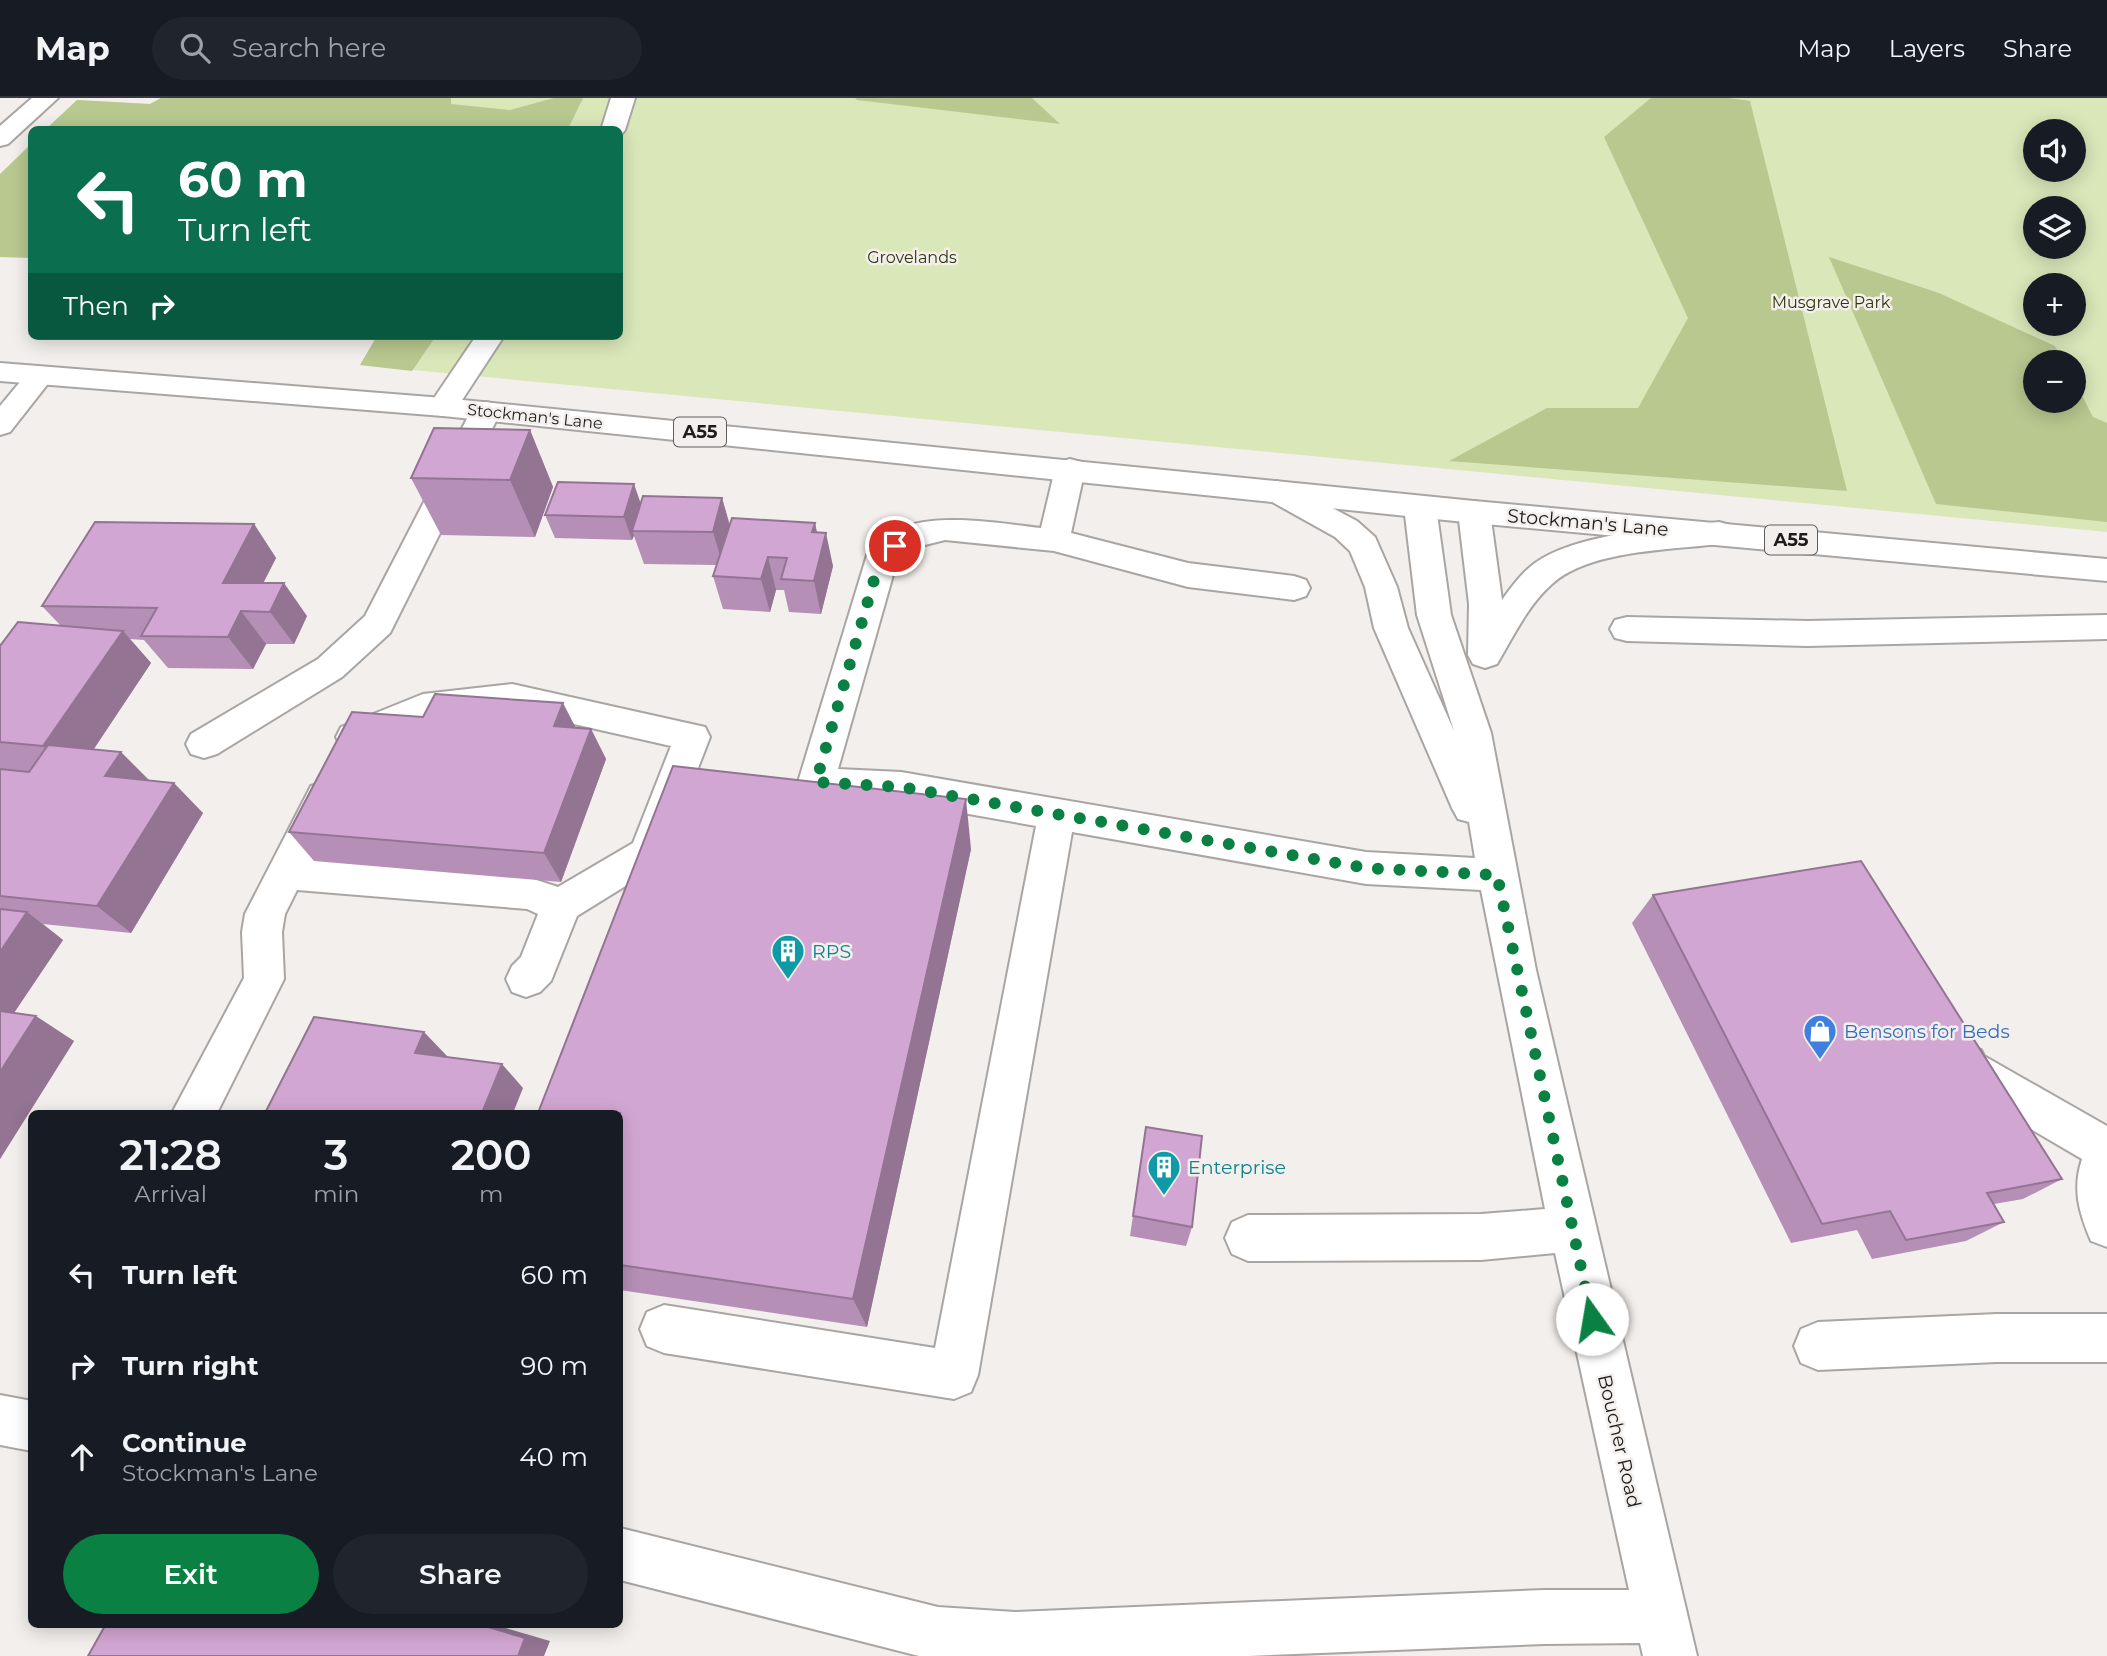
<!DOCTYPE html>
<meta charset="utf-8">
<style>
body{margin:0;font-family:Montserrat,sans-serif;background:#20242c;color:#f1f3f6;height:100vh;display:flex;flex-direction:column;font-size:26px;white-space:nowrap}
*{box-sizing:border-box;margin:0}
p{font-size:23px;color:#9ea1a6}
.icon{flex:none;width:38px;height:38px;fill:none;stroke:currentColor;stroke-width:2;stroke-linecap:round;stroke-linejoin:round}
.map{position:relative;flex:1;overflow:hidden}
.panel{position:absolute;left:28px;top:1012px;width:595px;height:518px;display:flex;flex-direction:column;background:#171b24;border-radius:10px;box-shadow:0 4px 18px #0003}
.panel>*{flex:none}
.guide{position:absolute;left:28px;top:28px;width:595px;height:214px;border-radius:10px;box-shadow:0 4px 18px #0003;background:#0b6e4f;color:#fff;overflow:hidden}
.fabs{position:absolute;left:2023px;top:21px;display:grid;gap:14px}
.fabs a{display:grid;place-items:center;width:63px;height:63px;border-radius:50%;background:#171b24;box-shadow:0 4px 18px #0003;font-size:35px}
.pin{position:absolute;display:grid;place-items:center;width:60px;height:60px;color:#fff;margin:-30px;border:4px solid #fff;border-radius:50%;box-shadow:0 2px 7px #0007}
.me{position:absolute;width:77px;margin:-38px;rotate:347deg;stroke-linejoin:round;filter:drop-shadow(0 0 5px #0008)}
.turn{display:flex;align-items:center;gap:24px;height:147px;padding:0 35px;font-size:32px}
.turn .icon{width:91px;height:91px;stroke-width:2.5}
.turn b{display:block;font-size:49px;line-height:60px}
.then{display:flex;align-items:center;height:66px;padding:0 35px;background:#0003;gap:14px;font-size:26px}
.eta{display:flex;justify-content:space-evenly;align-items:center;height:119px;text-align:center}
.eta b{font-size:42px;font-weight:600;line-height:49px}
.button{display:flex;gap:14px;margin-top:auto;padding:14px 35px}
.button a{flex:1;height:80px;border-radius:42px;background:#0b8043;color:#fff;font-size:28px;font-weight:600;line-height:80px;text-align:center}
.button a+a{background:#20242c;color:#f1f3f6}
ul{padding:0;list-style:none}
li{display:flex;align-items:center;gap:21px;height:91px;padding:0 35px}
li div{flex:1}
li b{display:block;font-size:26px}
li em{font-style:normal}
header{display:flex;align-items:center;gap:42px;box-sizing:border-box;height:98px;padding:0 35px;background:#171b24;border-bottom:2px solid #363941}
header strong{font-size:33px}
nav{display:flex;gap:38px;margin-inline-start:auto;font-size:24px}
.search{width:490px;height:63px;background:#20242c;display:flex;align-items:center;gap:18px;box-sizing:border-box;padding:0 24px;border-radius:38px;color:#9ea1a6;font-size:26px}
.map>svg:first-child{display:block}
.green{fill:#dae7b9;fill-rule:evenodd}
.forest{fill:#b8c88f}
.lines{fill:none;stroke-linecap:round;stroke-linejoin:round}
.minor-casing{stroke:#a9a5a2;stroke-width:4}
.highway-casing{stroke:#a9a5a2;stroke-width:4}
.minor{fill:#fff;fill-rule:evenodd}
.highway{fill:#fff;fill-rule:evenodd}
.wall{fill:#b58fb5}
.shaded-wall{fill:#937493}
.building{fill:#d2a6d2;stroke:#937493;stroke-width:2}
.route{stroke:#0b8043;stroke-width:12;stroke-dasharray:0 21.6}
.labels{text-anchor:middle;stroke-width:5;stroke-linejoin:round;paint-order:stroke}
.far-park-label{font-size:16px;fill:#2f380d;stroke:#f3efec}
.far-street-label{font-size:16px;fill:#1e1d1c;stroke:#f3efec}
.shield{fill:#f3efec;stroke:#5e5c5a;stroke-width:2}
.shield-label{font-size:18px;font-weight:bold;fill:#1e1d1c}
.street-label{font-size:19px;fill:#1e1d1c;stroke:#f3efec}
.culture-label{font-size:19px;fill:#0d838f;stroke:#f3efec;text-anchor:start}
.shop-label{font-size:19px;fill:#366cbe;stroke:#f3efec;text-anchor:start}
</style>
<header>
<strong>Map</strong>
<div class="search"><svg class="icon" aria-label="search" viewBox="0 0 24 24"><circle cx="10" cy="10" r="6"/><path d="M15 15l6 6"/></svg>Search here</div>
<nav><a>Map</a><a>Layers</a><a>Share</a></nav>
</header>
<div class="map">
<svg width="2107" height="1558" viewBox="0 0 2107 1558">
<rect width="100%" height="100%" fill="#f3efec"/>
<path class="green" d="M161 0H2107V434L360 267 377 238H620V32H46L77 2 150 6ZM2035 33H2074V72H2035ZM2035 110H2074V149H2035ZM2035 187H2074V226H2035ZM2035 264H2074V303H2035Z"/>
<g class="forest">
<polygon points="161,0 451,0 451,6 510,12 554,0 583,0 568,31 46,31 77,2 150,6"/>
<polygon points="855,0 1032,0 1060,26 857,2"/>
<polygon points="1651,0 1729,0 1750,3 1847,393 1449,363 1547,310 1638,310 1688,220 1604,39"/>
<polygon points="31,46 31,160 0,159 0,76"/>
<polygon points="1829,159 1939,195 2055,248 2064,264 2035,264 2035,303 2074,303 2074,282 2093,319 2107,325 2107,424 1936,406"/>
<polygon points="377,238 436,238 412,273 360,267"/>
</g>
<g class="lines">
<defs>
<g id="minor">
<polygon points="32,0 58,0 8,46 0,48 0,28"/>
<polygon points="611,0 635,0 625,32 620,38 620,32 601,32"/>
<polygon points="476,238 504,238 453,316 443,318 433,316 428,309"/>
<polygon points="40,269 50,272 54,278 10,334 0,337 0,308 30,272"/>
<polygon points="486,304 496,306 501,313 390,535 342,579 217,656 204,660 191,656 186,646 191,636 318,561 365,518 471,313 476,306"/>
<path d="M1070 361 1081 364 1085 371 1071 435 1188 465 1294 478 1306 482 1310 490 1306 498 1294 502 1188 489 1054 453 945 442 917 449 897 463 838 671 901 674 1366 754 1475 760 1469 724 1458 721 1452 710 1374 530 1365 489 1350 453 1335 439 1265 400 1261 393 1265 386 1276 383 1287 386 1357 423 1375 439 1397 489 1408 530 1454 633 1417 517 1404 409 1409 401 1420 398 1431 401 1436 409 1451 517 1491 635 1536 872 1697 1558H1643L1640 1545 1545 1546 1248 1558H919L620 1482V1430L938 1509 1015 1514 1545 1492H1629L1555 1155 1481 1162 1248 1163 1232 1156 1225 1140 1232 1124 1248 1117 1481 1116 1545 1111 1481 792 1366 786 1072 734 978 1277 971 1294 954 1301 664 1255 647 1248 640 1231 647 1214 664 1207 935 1250 1036 728 901 704 816 699 803 694 798 684 867 457C898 405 992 425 1041 430L1055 371 1059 364Z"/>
<path d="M1474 403 1485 406 1490 414 1502 502C1510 491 1519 478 1530 469 1570 435 1667 430 1719 424L1730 427 1735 435 1730 443 1719 446C1671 452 1589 452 1552 486 1528 507 1513 539 1497 566L1485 570 1473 566 1468 557 1469 506 1458 414 1463 406Z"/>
<polygon points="2107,517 2107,541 1807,548 1627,543 1615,540 1610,531 1615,522 1627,519 1807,523"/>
<polygon points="512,586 705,629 710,639 661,766 577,818 551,883 540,894 526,899 512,894 506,881 512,868 521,859 538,816 527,811 297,792 285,816 282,834 284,881 217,1015 172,1015 244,880 242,834 245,816 311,688 324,684 337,688 342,699 312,761 527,779 558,789 633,745 671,648 512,612 428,622 354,653 341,649 336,639 341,629 423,596"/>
<path d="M1966 947 1981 952 1984 958 2107 1028V1149L2091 1143C2079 1115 2072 1091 2082 1061L1954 986 1945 966 1951 952Z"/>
<polygon points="1997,1216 2107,1216 2107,1264 1997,1264 1818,1272 1801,1265 1794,1248 1801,1231 1818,1224"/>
<polygon points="0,1297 32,1303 32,1353 0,1347"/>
</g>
<polygon id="highway" points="0,265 443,300 1474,403 2107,461 2107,483 1474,425 443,318 0,283"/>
</defs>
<use href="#minor" class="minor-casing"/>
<use href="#highway" class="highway-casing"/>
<use href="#minor" class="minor"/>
<use href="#highway" class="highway"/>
</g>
<g class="wall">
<polygon points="530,332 553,389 535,439 441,437 411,380"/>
<polygon points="722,400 730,427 815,425 817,435 833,468 821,516 789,514 784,492 776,492 770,514 723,511 713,478 717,467 644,466 634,438 632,442 555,440 545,417 641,405"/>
<polygon points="254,426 276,460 263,485 307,518 294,546 266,546 253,571 168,570 144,542 130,541 151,565 94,651 149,682 203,715 131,835 43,826 63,842 14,915 74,943 0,1061 0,548 61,528 42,508"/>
<polygon points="575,629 591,631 606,661 561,784 314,763 289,734"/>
<polygon points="971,751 867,1229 620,1192 620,1015"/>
<polygon points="1653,797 2062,1081 2023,1101 1994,1106 2004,1124 1966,1143 1872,1161 1857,1132 1791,1145 1632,825"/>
<polygon points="1146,1029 1192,1129 1186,1148 1130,1138"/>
</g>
<g class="shaded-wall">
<polygon points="530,332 553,389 535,439 510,382"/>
<polygon points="634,386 642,409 632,433 634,437 632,442 624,419"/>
<polygon points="722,400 731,433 723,468 713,434"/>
<polygon points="815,425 821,455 826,435 833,468 821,516 814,483 812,434"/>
<polygon points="254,426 276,460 249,513 223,485"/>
<polygon points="768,459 776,492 770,514 761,481"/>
<polygon points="284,485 307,518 294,546 270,514"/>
<polygon points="241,513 266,546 253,571 228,539"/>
<polygon points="123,533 151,565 75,679 43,648"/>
<polygon points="563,605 579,636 554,628"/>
<polygon points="591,631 606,661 561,784 544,755"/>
<polygon points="121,654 151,684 105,678"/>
<polygon points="174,685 203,715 131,835 97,808"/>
<polygon points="966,701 971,751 867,1229 853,1201"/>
<polygon points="27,814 63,842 1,934 0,934 0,854"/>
<polygon points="36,918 74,943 0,1061 0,974"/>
<polygon points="424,934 447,958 438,979 415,955"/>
<polygon points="502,966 523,990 513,1015 482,1015"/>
<polygon points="478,1526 492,1526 550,1543 544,1558 518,1558"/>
</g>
<g class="building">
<polygon points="434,330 530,332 510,382 411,380"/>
<polygon points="558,384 634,386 624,419 545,417"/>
<polygon points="643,398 722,400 713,434 632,433"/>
<polygon points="732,420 815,425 812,434 826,435 814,483 781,481 787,460 768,459 761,481 713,478"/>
<polygon points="95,424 254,426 223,485 284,485 270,514 241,513 228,539 141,538 157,510 42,508"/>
<polygon points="18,524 123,533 43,648 0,644 0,548"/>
<polygon points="435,596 563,605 554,628 591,631 544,755 289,734 352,614 423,619"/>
<polygon points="48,647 121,654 105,678 174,685 97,808 0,798 0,671 29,674"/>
<polygon points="673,668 966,701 853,1201 620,1167 620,1015 538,1015"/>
<polygon points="1861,763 2062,1081 1987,1095 2004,1124 1906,1142 1890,1113 1822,1126 1653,797"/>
<polygon points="0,811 27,814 0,854"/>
<polygon points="0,913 36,918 0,974"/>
<polygon points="314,919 424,934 415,955 502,966 482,1015 265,1015"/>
<polygon points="1146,1029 1202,1038 1192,1129 1133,1118"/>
<polygon points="106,1526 478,1526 525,1540 518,1558 88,1558"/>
</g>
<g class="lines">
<polyline class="route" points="895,448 883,457 874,482 816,684 901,689 1366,770 1497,777 1592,1221"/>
</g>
<defs>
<symbol id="building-pin" viewBox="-11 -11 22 30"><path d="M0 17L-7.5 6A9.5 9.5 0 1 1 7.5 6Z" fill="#0f9aa8" stroke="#f3efec"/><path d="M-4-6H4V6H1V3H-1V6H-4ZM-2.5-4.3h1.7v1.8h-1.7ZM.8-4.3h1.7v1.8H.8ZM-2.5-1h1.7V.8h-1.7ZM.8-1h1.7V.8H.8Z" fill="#fff"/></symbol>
<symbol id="shop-pin" viewBox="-11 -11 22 30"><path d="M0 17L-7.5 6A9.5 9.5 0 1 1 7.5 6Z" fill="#3f7fe0" stroke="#f3efec"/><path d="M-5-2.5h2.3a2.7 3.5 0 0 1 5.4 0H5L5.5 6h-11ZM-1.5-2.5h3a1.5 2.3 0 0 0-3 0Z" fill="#fff"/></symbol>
</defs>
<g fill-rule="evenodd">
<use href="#building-pin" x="769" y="834" width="38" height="52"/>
<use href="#shop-pin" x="1801" y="914" width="38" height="52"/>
<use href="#building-pin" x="1145" y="1050" width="38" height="52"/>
</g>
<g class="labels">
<g class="far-park-label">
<text x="912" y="165">Grovelands</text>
<text x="1831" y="210">Musgrave Park</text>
</g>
<g class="far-street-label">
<text transform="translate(535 318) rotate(6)" y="6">Stockman's Lane</text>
</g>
<g class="shield">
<rect x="674" y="319.5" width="52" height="29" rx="5"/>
<rect x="1765" y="427.5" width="52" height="29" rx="5"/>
</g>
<g class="shield-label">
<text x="700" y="340">A55</text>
<text x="1791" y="448">A55</text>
</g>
<g class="street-label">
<text transform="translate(1588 424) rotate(5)" y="7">Stockman's Lane</text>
<text transform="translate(1620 1343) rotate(77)" y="7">Boucher Road</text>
</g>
<g class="culture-label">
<text x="812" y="860">RPS</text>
<text x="1188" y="1076">Enterprise</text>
</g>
<g class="shop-label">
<text x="1844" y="940">Bensons for Beds</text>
</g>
</g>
</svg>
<div class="fabs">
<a><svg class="icon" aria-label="sound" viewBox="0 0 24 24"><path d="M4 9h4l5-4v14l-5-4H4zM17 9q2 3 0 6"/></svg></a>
<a><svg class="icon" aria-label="layers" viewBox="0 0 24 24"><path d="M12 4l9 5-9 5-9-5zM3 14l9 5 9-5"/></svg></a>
<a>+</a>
<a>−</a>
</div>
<div class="pin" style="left:895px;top:448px;background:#d93025"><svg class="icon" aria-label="arrive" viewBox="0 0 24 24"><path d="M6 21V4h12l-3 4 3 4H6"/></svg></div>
<svg class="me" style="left:1592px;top:1221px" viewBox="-20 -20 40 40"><circle r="19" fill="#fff"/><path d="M0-13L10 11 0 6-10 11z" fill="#0b8043"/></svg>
<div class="guide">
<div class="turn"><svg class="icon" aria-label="left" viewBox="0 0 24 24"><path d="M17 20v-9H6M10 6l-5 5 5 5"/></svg><div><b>60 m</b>Turn left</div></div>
<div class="then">Then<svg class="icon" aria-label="right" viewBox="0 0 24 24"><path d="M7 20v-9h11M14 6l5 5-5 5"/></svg></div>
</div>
<section class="panel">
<div class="eta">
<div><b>21:28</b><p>Arrival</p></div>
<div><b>3</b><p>min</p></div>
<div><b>200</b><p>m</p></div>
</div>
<ul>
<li><svg class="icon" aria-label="left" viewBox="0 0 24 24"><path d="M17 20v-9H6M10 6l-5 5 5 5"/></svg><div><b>Turn left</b></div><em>60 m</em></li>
<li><svg class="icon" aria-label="right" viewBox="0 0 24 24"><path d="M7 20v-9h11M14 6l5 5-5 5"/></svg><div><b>Turn right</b></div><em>90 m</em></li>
<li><svg class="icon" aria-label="ahead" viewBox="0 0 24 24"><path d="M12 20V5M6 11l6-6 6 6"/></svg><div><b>Continue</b><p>Stockman's Lane</p></div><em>40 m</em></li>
</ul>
<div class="button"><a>Exit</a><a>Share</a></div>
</section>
</div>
